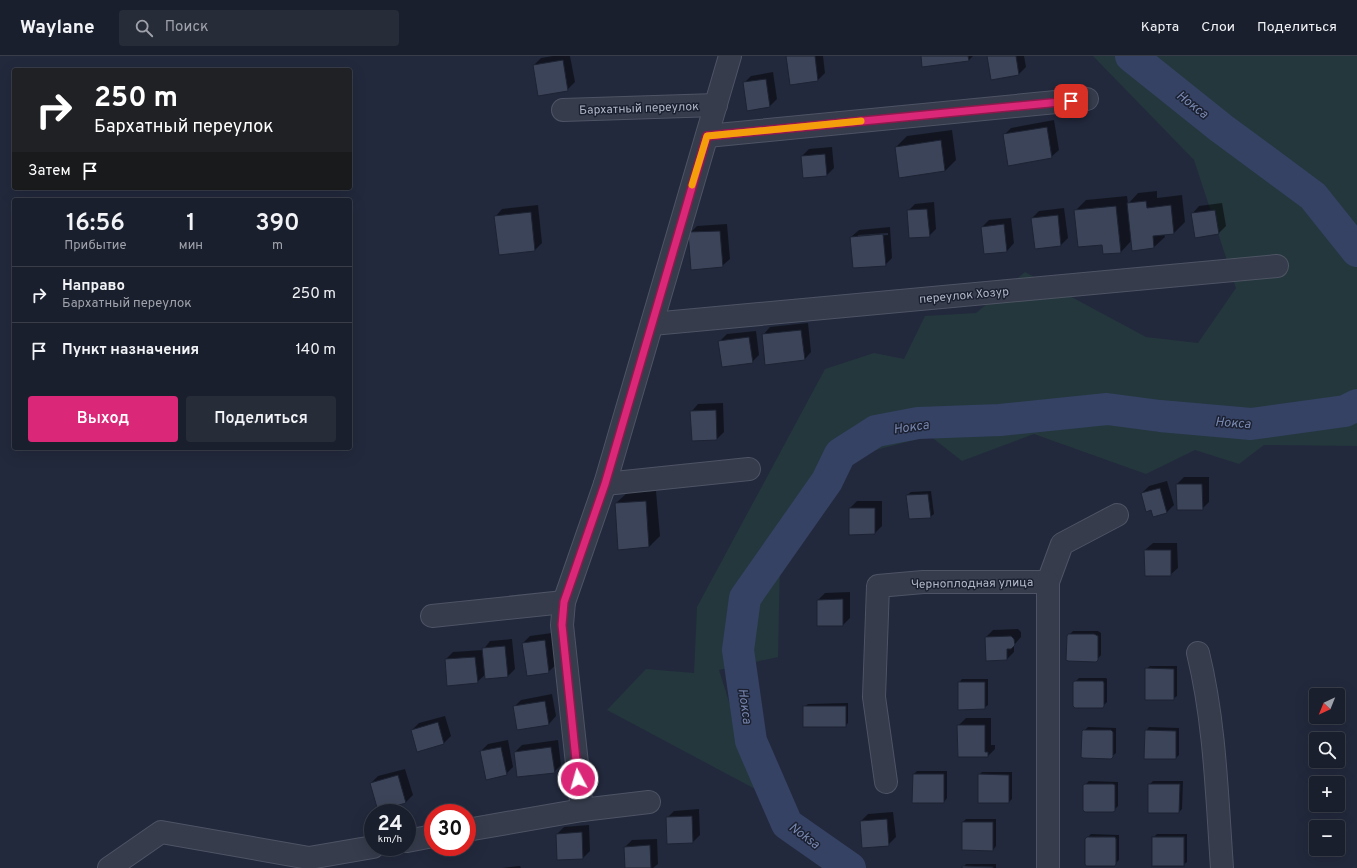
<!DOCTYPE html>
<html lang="ru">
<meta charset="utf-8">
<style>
body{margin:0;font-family:Overpass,sans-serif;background:#272c39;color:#f1f3f6;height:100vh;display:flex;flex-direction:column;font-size:15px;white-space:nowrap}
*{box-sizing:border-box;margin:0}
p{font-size:13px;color:#9fa2aa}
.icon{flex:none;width:22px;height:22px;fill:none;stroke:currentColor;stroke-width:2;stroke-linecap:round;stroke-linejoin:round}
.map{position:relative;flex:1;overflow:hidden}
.panel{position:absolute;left:12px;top:142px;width:340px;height:252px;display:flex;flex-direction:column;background:#1a1f2d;border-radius:4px;box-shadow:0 4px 16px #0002,0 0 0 1px #383d49}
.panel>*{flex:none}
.top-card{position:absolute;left:12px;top:12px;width:340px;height:122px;border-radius:4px;box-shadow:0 4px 16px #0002,0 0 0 1px #383d49;background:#202124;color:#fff;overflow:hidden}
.needle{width:26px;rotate:223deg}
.tools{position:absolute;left:1309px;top:632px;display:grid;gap:8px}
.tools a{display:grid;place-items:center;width:36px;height:36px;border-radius:4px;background:#1a1f2d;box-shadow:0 4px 16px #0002,0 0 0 1px #383d49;font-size:20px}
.speed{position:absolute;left:364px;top:748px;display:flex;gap:8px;font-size:20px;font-weight:700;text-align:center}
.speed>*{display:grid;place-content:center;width:52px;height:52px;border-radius:50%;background:#1a1f2d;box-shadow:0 4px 16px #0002,0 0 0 1px #383d49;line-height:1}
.speed small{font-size:10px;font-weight:400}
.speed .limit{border:6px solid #d22;background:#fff;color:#111}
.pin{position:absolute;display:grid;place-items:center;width:34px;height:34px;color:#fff;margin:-17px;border-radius:8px;box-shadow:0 2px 6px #0006}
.me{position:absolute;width:44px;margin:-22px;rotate:354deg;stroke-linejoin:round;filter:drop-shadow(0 0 3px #0008)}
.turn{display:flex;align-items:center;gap:14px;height:84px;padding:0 16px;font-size:18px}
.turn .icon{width:52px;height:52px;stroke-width:2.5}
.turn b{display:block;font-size:28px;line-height:34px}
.then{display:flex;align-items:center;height:38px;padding:0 16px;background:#0003;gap:8px;font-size:15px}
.eta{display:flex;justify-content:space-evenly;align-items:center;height:68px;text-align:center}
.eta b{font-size:24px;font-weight:600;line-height:28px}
.action{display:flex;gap:8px;margin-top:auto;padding:8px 16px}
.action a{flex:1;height:46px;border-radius:4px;background:#db2777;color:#fff;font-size:16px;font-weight:600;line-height:46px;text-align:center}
.action a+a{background:#272c39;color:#f1f3f6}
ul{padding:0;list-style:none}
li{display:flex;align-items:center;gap:12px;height:56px;padding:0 16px;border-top:1px solid #383d49}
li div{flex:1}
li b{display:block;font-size:15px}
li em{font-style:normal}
header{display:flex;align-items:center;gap:24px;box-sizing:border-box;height:56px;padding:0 20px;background:#1a1f2d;border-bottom:1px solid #383d49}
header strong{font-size:19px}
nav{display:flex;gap:22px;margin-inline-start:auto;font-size:14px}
.search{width:280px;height:36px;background:#272c39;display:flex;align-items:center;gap:10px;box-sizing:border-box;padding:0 14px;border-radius:4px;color:#9fa2aa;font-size:15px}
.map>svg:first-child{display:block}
.green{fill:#24373d}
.shadow{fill:#0007;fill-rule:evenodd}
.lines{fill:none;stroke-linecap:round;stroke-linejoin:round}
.river{stroke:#354264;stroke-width:32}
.building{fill:#3c4459;stroke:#1d2333}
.minor-casing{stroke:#4e5464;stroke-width:24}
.minor{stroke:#363c4c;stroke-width:22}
.route-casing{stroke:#8e194d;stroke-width:10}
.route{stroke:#db2777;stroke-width:7}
.slow{stroke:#f59e0b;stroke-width:7}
.labels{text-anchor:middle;stroke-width:3;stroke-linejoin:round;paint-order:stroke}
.street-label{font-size:12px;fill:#b2b7c8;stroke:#1b2131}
.water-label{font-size:13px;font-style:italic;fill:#7988b1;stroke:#1b2131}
</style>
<header>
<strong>Waylane</strong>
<div class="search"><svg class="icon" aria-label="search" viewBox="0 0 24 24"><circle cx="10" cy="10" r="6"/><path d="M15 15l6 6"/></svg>Поиск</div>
<nav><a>Карта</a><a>Слои</a><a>Поделиться</a></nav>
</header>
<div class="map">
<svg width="1357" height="812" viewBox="0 0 1357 812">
<rect width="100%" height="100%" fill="#22293c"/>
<polygon class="green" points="1093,0 1357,0 1357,390 1264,389 1239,408 1195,394 1146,418 1034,378 962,405 930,380 860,398 780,506 778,601 719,614 757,734 607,654 646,613 694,617 697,551 825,313 874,297 904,303 925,260 976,257 1025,216 1146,281 1198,287 1236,232 1194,104"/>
<g class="shadow">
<polygon points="553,0 570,0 575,26 567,34 534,9 541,2"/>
<polygon points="787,0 823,0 825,17 818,24"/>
<polygon points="922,0 973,0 969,4"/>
<polygon points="988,0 1024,0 1026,11 1019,18"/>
<polygon points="773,16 777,43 770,50 748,54 744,27 751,20"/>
<polygon points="1054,64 1059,94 1051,101 1004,79 1011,72"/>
<polygon points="952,74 956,104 945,115 896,91 907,80"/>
<polygon points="832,91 834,112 827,119 802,100 809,93"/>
<polygon points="1157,135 1157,142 1182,139 1185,166 1174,177 1164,178 1165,181 1154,191 1132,184 1121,196 1103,188 1075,155 1086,144 1127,140 1128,148 1138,137"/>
<polygon points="934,146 936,173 929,180 908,155 915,148"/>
<polygon points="1222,147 1226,170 1219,177 1192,158 1199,150"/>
<polygon points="538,149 542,187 535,194 495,161 502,153"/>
<polygon points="1064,152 1068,182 1061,189 1032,162 1039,155"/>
<polygon points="1011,162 1014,187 1007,195 982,171 989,164"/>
<polygon points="727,168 730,203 722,210 690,177 697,170"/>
<path d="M890 171 892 202 885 209 851 181 859 174ZM888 177V179L858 181V179Z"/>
<polygon points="808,267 811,296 804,304 763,279 770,271"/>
<polygon points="756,275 759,299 752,306 719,286 727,278"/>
<polygon points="723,347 724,376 717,383 693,384 691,356 698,348"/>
<polygon points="1184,421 1209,421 1209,446 1202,453 1177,428"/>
<polygon points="1167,425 1174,449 1167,456 1152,453 1142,437 1149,430"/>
<polygon points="656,435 660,480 649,491 619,493 616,447 627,437"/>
<polygon points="931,435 934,458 930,461 907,439 911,436"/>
<polygon points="857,445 882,445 882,470 875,477 850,452"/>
<polygon points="1153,487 1177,487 1178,512 1170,519 1145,494"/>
<polygon points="850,536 850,562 843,569 818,544 825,537"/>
<polygon points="1018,573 1021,576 1021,581 1014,589 1014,596 1007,603 987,604 986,581 993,574"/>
<polygon points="1073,575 1098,575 1101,577 1101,599 1096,605 1068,580"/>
<polygon points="552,577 556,609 548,616 523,587 530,580"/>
<polygon points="512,583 515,613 508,620 486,622 486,618 477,626 446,603 453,596 483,594 490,585"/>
<polygon points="1150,610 1177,610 1177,640 1173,643 1146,613"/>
<polygon points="1079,622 1106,622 1107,623 1107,646 1102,651 1074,627"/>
<polygon points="962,623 988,623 988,649 984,652 959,627"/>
<polygon points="552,638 556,660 549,668 514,651 521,644"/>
<polygon points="848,647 848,667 845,670 804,651 808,648"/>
<polygon points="445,660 451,680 444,687 418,695 412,674 419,667"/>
<polygon points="966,662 991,662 991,689 995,689 995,693 988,700 958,670"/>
<polygon points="1088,671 1116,672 1116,697 1110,702 1083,676"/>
<polygon points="1149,671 1179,672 1179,699 1176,702 1146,675"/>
<polygon points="508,684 513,711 506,718 481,695 488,688"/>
<polygon points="558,684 561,709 554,716 515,696 522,689"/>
<polygon points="405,713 413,739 406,746 371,727 378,720"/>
<polygon points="917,715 947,715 947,742 944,746 914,718"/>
<polygon points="982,716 1012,716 1012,743 1009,746 979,719"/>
<polygon points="1089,725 1118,726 1118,750 1113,755 1084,730"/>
<polygon points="1153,725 1183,725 1182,753 1179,756 1149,756 1149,729"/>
<polygon points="699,753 700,779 693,786 668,787 667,762 674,755"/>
<polygon points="893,756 896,781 888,789 861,765 868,758"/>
<polygon points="966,763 996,763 996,790 993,794 963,766"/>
<polygon points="589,769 590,795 583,802 558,803 557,778 564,771"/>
<polygon points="1091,778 1119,779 1119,804 1114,809 1086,783"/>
<polygon points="1157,778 1187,778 1187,806 1183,809 1153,782"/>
<polygon points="657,783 658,808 653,812 626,812 625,791 632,784"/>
<polygon points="966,808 996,808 996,812 963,812"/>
<polygon points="520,810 521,812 502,812"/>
</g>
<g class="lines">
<g class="river">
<polyline points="1131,0 1221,72 1313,140 1357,195"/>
<polyline points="850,812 787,768 751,685 738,594 745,542 827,425 840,398 876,375 918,367 1000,364 1107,353 1160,360 1251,368 1345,355 1357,349"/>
</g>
</g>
<g class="building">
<polygon points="786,0 815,0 818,25 790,29"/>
<polygon points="921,0 968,0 969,5 922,11"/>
<polygon points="987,0 1016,0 1019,19 991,24"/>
<polygon points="563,4 568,35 538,40 533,9"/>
<polygon points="766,23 770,51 747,55 743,26"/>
<polygon points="1047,71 1052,102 1008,110 1003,78"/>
<polygon points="941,84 945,115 899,122 895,91"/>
<polygon points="825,98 827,120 803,122 801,100"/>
<polygon points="1146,145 1147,152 1171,149 1174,178 1153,180 1154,192 1132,195 1127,147"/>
<polygon points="1116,150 1121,197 1103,198 1102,189 1078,191 1074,154"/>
<polygon points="927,153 930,181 909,182 907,154"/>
<polygon points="1215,154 1219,178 1195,182 1191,157"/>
<polygon points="531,156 535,195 499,199 494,160"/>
<polygon points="1058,159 1061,190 1035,193 1031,162"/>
<polygon points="1004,168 1007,196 984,198 981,171"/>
<polygon points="720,175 723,211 691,214 688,176"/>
<polygon points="883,178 886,210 853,212 850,181"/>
<polygon points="801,274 805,304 765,309 762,278"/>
<polygon points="749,281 753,307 722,311 718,285"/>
<polygon points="716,354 717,384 692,385 690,355"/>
<polygon points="1176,428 1202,428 1203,454 1177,454"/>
<polygon points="1160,432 1167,457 1153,461 1151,454 1146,456 1141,437"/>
<polygon points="928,438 931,462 909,463 906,439"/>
<polygon points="646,445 649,491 618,494 615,447"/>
<polygon points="849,452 875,452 875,478 849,479"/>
<polygon points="1144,494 1171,494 1171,520 1145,520"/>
<polygon points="843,543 843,570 817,570 817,544"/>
<polygon points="1068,578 1094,578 1098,580 1098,604 1096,606 1068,605 1066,604 1067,580"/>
<polygon points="1011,580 1014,583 1015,589 1011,593 1007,593 1007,604 986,605 985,581"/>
<polygon points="545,584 549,617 527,620 522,587"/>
<polygon points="505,590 508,621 485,623 482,592"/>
<polygon points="475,601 478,627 447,630 445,603"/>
<polygon points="1145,612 1174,613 1174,644 1145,644"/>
<polygon points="1075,625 1103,625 1104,627 1104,650 1103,652 1075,652 1073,650 1073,626"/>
<polygon points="958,626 985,626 985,653 958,654"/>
<polygon points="545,645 549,669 517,674 513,650"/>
<rect x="803" y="650" width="43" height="21"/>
<polygon points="438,666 444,688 417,696 411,674"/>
<polygon points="957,669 985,669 985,696 988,696 988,701 958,701"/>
<polygon points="1083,674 1111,674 1113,676 1113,701 1111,703 1083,702 1081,701 1082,675"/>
<polygon points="1145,674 1176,675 1176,703 1144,703"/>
<polygon points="501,691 507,719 486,724 480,695"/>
<polygon points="551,691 555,717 517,721 514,696"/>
<polygon points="913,718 944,718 944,747 912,747"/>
<polygon points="978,718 1009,719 1009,747 978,747"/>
<polygon points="398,719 406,747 378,755 370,727"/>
<polygon points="1085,728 1113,728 1115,729 1115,755 1113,756 1085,756 1083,754 1083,729"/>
<polygon points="1148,728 1180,728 1179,757 1148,757"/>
<polygon points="692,760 693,787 667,788 666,761"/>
<polygon points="887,763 889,790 862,792 860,765"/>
<polygon points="962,766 993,766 993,795 962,794"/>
<polygon points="582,776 583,803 557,804 556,778"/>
<polygon points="1087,781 1115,781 1116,783 1116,808 1115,810 1086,810 1085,808 1085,783"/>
<polygon points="1087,781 1115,781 1116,783 1116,808 1115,810 1086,810 1085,808 1085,783"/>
<rect x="1152" y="781" width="32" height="29"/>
<rect x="1152" y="781" width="32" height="29"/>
<polygon points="650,789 651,812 625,812 624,791"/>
<polygon points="962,810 993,811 993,812 962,812"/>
</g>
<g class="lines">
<defs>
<g id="minor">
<polyline points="563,54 716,49"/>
<polyline points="707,80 1087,43"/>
<polyline points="652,268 1277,210"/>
<polyline points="605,428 749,413"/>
<polyline points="1048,526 1062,488 1117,459"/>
<polyline points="432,560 564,546"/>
<path d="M1198 597C1215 666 1217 741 1222 812"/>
<polyline points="886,726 874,641 878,530 923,526 1048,526 1048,812"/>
<polyline points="582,754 562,569 564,546 605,428 730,0"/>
<polyline points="467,774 582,754 649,746"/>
<polyline points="407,785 433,780"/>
<polyline points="109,812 161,776 309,802 373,791"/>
</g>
</defs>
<use href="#minor" class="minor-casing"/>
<use href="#minor" class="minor"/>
</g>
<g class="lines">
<defs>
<polyline id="route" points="578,723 562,569 564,546 605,428 707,80 1071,45"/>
</defs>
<use href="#route" class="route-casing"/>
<use href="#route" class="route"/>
<polyline class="slow" points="692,129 707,80 861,65"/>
</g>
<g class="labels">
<g class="street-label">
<text transform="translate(639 52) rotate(-2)" y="4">Бархатный переулок</text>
<text transform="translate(964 239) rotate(-5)" y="4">переулок Хозур</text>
<text transform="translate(972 527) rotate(-1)" y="4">Черноплодная улица</text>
</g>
<g class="water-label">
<text transform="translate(1193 48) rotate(38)" y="5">Нокса</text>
<text transform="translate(1233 366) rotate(4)" y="5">Нокса</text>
<text transform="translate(911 370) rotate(-8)" y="5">Нокса</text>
<text transform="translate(746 650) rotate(82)" y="5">Нокса</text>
<text transform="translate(805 779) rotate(37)" y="5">Noksa</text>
</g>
</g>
</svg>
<div class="tools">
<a><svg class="needle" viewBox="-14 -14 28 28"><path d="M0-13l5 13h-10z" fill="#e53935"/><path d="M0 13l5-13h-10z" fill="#9fa2aa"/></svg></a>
<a><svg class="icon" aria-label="search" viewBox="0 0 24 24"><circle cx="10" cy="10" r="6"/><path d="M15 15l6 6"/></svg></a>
<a>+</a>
<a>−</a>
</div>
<div class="speed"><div>24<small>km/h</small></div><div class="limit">30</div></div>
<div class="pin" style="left:1071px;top:45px;background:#d93025"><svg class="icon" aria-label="arrive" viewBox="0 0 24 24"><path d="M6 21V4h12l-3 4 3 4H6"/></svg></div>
<svg class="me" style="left:578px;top:723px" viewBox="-20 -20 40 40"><circle r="17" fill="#db2777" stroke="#fff" stroke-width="3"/><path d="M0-11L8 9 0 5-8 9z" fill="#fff"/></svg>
<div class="top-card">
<div class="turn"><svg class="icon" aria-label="right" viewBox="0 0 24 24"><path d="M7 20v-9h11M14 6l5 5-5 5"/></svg><div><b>250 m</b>Бархатный переулок</div></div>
<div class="then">Затем<svg class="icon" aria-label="arrive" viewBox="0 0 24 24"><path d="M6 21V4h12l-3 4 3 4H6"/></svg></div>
</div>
<section class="panel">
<div class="eta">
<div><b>16:56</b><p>Прибытие</p></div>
<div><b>1</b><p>мин</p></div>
<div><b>390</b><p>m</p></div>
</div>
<ul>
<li><svg class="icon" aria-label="right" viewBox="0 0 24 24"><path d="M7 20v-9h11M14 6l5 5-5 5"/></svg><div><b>Направо</b><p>Бархатный переулок</p></div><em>250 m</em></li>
<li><svg class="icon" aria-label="arrive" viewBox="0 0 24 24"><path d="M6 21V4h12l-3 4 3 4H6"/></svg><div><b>Пункт назначения</b></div><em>140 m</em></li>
</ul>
<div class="action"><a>Выход</a><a>Поделиться</a></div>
</section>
</div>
